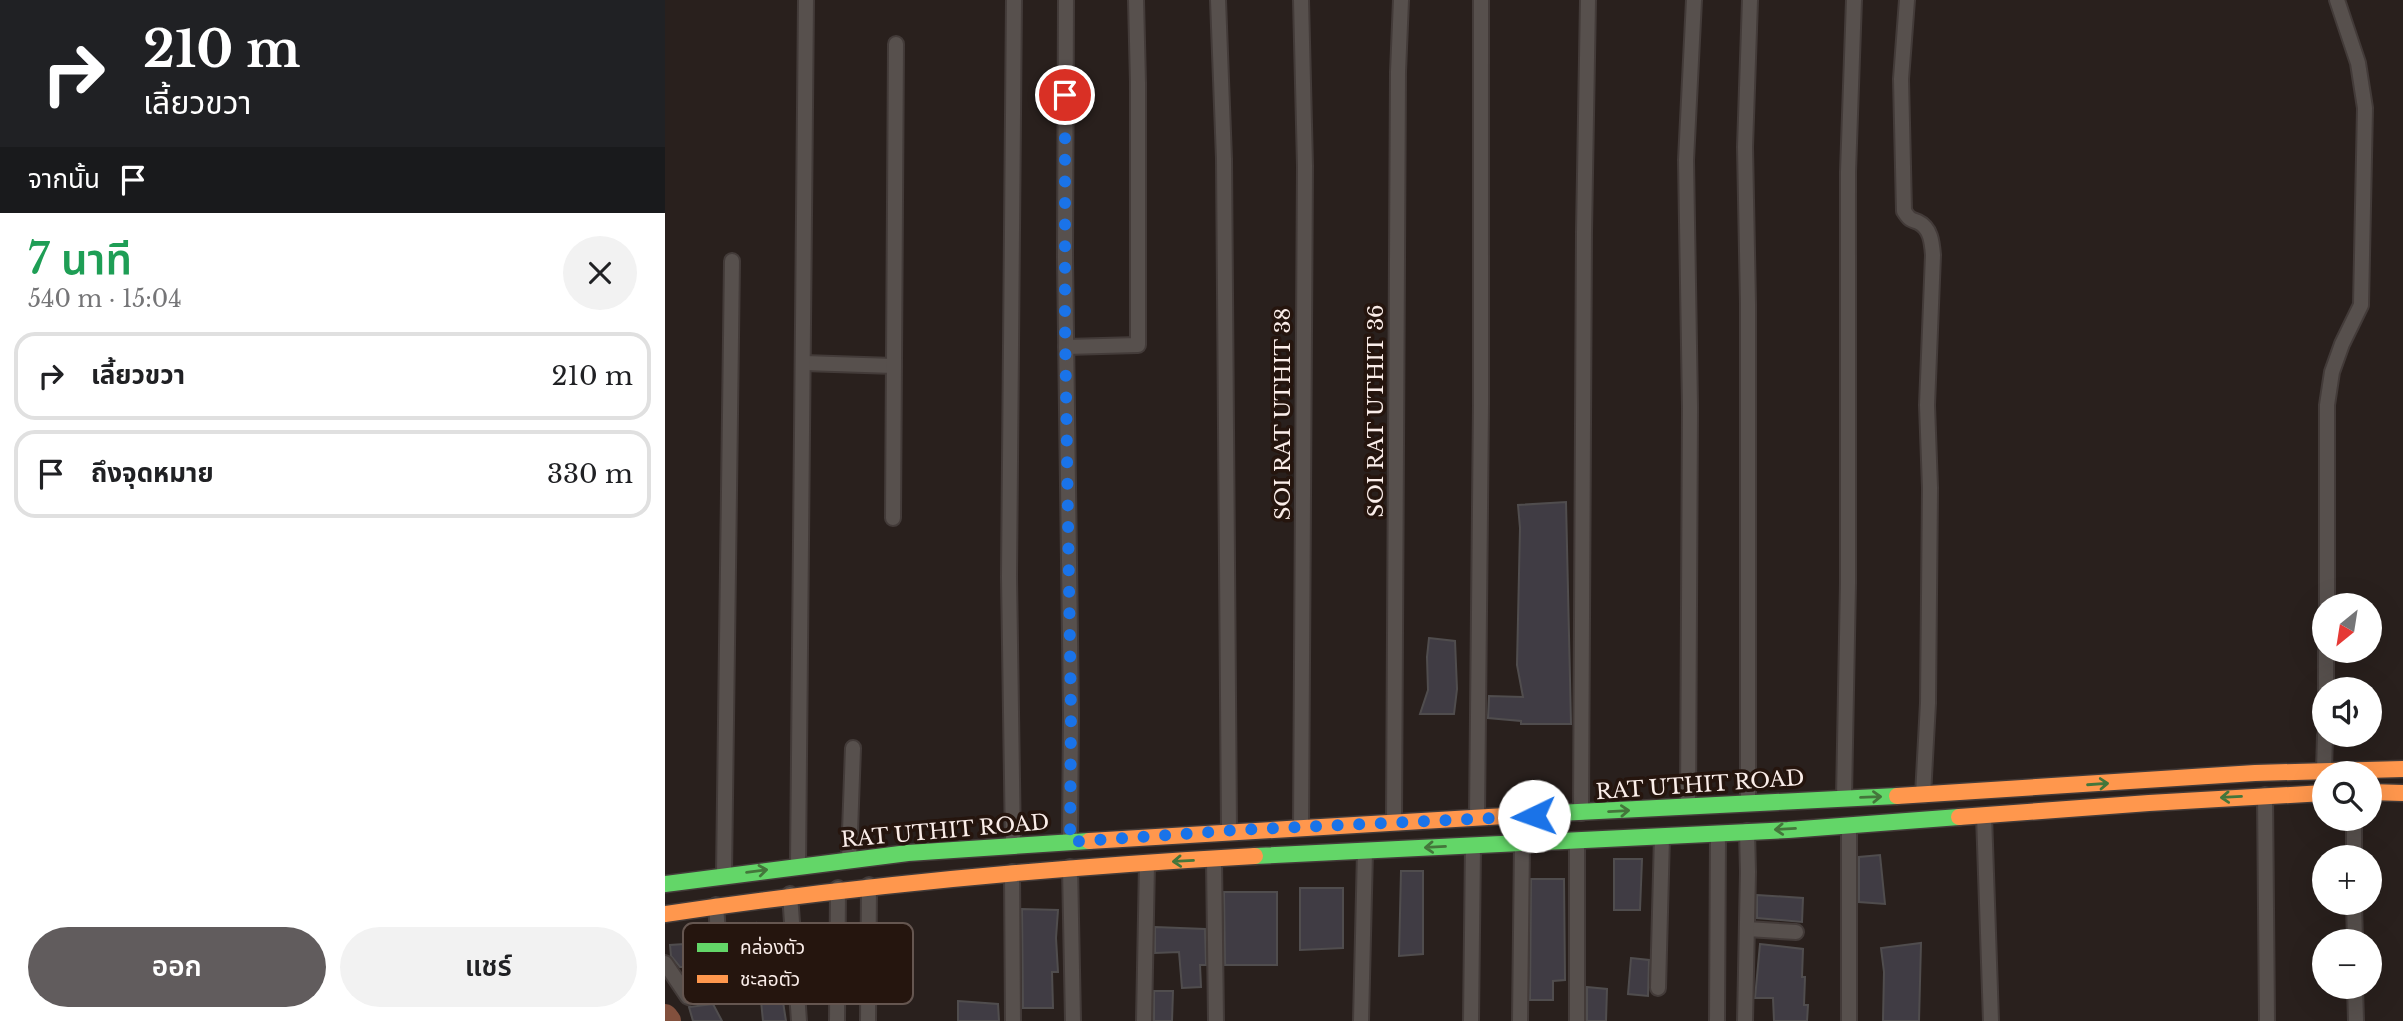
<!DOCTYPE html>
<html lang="th">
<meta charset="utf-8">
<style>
body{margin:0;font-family:"Libre Baskerville","Noto Sans Thai",serif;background:#f2f2f2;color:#202124;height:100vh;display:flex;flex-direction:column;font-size:26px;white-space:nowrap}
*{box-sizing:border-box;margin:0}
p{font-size:23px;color:#757577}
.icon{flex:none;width:38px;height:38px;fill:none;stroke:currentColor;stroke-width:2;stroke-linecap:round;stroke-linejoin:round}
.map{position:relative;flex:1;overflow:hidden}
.sheet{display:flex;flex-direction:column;background:#fff;width:665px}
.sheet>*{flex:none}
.hud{background:#202124;color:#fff;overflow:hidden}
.needle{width:46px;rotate:210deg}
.buttons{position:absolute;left:1647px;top:593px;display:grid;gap:14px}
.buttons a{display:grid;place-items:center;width:70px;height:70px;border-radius:50%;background:#fff;box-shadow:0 7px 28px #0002;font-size:35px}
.pin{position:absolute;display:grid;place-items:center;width:60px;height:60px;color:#fff;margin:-30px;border:4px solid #fff;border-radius:50%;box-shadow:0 2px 7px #0007}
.me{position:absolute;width:77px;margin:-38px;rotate:267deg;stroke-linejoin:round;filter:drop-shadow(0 0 5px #0008)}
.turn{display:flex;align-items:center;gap:24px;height:147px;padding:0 28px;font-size:32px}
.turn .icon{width:91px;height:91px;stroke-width:2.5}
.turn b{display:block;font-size:49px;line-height:60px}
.then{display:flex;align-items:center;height:66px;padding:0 28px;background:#0003;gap:14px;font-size:26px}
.round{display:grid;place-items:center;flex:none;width:74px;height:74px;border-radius:37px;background:#f2f2f2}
.overview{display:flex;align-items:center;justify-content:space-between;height:119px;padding:0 28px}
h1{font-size:42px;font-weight:600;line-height:52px;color:#1e9e55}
.button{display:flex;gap:14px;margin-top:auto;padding:14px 28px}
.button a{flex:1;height:80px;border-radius:42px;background:#615c5d;color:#fff;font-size:28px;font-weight:600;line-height:80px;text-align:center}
.button a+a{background:#f2f2f2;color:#202124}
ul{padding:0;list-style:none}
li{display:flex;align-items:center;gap:21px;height:88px;margin:0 14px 10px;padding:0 14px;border:4px solid #e0e0e0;border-radius:21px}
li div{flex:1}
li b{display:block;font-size:26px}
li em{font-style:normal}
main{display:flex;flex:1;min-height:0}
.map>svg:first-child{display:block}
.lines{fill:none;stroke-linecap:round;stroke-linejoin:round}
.river{stroke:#82503d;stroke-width:26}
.building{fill:#403c44;stroke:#504d4e;stroke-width:2}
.street-casing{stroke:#433b39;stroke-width:18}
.fast-casing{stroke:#433b39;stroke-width:19}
.slow-casing{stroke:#433b39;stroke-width:19}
.street{stroke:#57504d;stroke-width:14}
.fast{stroke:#63d668;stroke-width:16}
.slow{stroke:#ff974d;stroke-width:16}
.oneway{stroke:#44763b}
.route{stroke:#1a73e8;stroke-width:12;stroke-dasharray:0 21.6}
.labels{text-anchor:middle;stroke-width:7;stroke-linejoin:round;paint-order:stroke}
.street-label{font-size:21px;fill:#faede9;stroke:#25150e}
.key{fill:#25150e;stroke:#655650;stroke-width:2}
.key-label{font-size:19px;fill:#faede9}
</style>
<main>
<section class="sheet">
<div class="hud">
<div class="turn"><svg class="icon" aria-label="right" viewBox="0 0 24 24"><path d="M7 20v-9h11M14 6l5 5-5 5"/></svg><div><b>210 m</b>เลี้ยวขวา</div></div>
<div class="then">จากนั้น<svg class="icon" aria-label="arrive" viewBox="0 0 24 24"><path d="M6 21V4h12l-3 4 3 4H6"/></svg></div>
</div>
<div class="overview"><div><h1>7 นาที</h1><p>540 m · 15:04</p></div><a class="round"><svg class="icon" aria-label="close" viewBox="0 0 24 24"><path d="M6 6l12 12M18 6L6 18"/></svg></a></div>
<ul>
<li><svg class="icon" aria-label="right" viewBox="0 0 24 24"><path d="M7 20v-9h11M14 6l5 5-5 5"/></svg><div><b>เลี้ยวขวา</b></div><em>210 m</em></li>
<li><svg class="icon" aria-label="arrive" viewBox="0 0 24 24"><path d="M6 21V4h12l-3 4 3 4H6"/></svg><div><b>ถึงจุดหมาย</b></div><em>330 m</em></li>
</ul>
<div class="button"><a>ออก</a><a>แชร์</a></div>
</section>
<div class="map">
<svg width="1738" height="1021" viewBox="0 0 1738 1021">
<rect width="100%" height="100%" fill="#29201d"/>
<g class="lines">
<polyline class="river" points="0,1017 3,1021"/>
</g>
<g class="building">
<polygon points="901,502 906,724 856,724 856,721 823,718 824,696 858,697 852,665 855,528 853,505"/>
<polygon points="764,638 790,641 792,689 789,714 755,714 763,690 762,657"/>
<polygon points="1215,855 1220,904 1194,902 1194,857"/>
<polygon points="949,859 977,859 975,910 949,910"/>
<polygon points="736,871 758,871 758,954 734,956"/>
<polygon points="866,879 899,879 900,980 888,981 888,1000 865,1000"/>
<polygon points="635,888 678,888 678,948 635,950"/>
<polygon points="559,892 612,892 612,965 560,965"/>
<polygon points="1092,895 1138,898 1137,922 1092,918"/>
<polygon points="357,909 393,910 391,938 393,972 387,972 388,1008 358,1008"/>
<polygon points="91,923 95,971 98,971 98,976 117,975 119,988 116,989 121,1021 98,1021 96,1001 80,1002 78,963 64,964 62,928"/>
<polygon points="490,927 540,929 541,965 535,965 536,987 517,988 514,952 490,953"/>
<polygon points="1256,943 1254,1021 1218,1021 1219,972 1216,948"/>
<polygon points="19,944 21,967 15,967 6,956 5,945"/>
<polygon points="1095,944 1138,949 1137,977 1140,977 1139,1005 1143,1005 1142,1021 1109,1021 1108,998 1090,998"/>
<polygon points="966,958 984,960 983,996 963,994"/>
<polygon points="922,987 942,989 941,1021 922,1021"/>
<polygon points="489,991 508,991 507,1021 489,1021"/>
<polygon points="293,1001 333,1004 334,1021 293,1021"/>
<polygon points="48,1004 57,1021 28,1021 24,1007"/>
</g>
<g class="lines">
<defs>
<g id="street">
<polyline points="401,0 400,258 406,714 405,842"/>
<polyline points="553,0 559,159 564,831"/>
<polyline points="636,0 640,166 636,828"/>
<path d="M1242 0 1236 79 1239 211C1244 219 1245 219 1253 222 1266 228 1267 243 1268 255L1262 405 1265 488 1263 703 1258 795"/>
<polyline points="401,347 473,345 473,83 471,0"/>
<polyline points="139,363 229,366"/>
<polyline points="228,518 231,44"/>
<polyline points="1662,606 1662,405 1667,372 1677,344 1696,305 1700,108 1693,63 1672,0"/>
<polyline points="1661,690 1661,651"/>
<polyline points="1659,771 1660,735"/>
<polyline points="1600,795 1602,1021"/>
<polyline points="1179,798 1183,583 1183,172 1189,0"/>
<polyline points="1083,803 1083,304 1080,147 1085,0"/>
<polyline points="1023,807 1025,407 1021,160 1029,0"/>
<polyline points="916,813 919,232 923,0"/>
<polyline points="1319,815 1326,1021"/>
<polyline points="812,818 816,405 816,0"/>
<polyline points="1689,819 1689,858"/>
<polyline points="729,822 733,72 736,0"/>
<polyline points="348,846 344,577 349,0"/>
<polyline points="549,859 551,1021"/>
<polyline points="184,860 188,748"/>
<polyline points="133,866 141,0"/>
<polyline points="405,867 408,1021"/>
<polyline points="347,872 348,1021"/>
<polyline points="59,875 67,261"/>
<polyline points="125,894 134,1021"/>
<polyline points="1689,903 1690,942"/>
<polyline points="51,905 55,962"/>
<polyline points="1082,929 1131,932"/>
<polyline points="0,963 23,997"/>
<polyline points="1690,987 1691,1021"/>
<polyline points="993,988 997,836"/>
<polyline points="172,1021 173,888"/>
<polyline points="203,1021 204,885"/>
<polyline points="479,1021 482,863"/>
<polyline points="696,1021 700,851"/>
<polyline points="806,1021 808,845"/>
<polyline points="855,1021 857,843"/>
<polyline points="912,1021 912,841"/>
<polyline points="1052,1021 1053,833"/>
<polyline points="1080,1021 1083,872 1082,831"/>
<polyline points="1184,1021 1184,826"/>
</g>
<g id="fast">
<polyline points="873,814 1232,796"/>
<polyline points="590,856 1123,830 1294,817"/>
<polyline points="0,884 243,853 424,841"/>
</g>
<g id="slow">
<polyline points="1704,792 1738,793"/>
<polyline points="1232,796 1590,773 1738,769"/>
<polyline points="1294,817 1484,803 1659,793"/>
<polyline points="424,841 873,814"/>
<path d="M0 914C196 885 392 867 590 856"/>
</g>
</defs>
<use href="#street" class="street-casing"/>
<use href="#fast" class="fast-casing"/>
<use href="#slow" class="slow-casing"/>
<use href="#street" class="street"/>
<use href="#fast" class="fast"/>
<use href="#slow" class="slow"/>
</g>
<defs><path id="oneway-shaft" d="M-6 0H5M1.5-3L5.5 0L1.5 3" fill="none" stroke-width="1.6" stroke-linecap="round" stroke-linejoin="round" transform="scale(1.75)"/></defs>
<g class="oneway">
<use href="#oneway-shaft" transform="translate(1433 784) rotate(-4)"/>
<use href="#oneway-shaft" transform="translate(1206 797) rotate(-2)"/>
<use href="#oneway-shaft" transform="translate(1566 797) rotate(177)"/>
<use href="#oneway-shaft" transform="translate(954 811) rotate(-3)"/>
<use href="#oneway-shaft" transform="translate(1120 829) rotate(177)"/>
<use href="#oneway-shaft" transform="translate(770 847) rotate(177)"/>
<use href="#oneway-shaft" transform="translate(518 861) rotate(177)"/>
<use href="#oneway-shaft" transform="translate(92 871) rotate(-7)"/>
</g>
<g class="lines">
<polyline class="route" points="400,95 400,325 406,714 405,842 573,830 869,816"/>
</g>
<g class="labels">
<g class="street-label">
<text transform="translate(711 411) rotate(-90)" y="7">SOI RAT UTHIT 36</text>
<text transform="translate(618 414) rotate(-90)" y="7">SOI RAT UTHIT 38</text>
<text transform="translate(1035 785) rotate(-4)" y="7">RAT UTHIT ROAD</text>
<text transform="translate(280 831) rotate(-5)" y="7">RAT UTHIT ROAD</text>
</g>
</g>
<rect x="18" y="923" width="230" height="81" rx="10" class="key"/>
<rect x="32" y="943" width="31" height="9" fill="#63d668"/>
<rect x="32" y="975" width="31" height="8" fill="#ff974d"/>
<g class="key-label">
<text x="75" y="954">คล่องตัว</text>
<text x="75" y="986">ชะลอตัว</text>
</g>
</svg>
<div class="buttons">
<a><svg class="needle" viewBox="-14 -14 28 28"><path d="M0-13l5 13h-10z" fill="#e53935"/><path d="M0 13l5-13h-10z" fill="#757577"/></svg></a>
<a><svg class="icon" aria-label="sound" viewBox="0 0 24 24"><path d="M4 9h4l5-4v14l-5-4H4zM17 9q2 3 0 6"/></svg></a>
<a><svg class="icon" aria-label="search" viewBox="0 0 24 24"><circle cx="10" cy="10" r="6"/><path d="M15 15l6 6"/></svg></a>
<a>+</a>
<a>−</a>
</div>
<div class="pin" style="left:400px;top:95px;background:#d93025"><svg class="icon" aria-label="arrive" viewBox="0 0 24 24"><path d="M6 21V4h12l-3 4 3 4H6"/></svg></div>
<svg class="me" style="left:869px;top:816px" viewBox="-20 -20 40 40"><circle r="19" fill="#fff"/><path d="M0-13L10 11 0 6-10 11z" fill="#1a73e8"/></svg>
</div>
</main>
